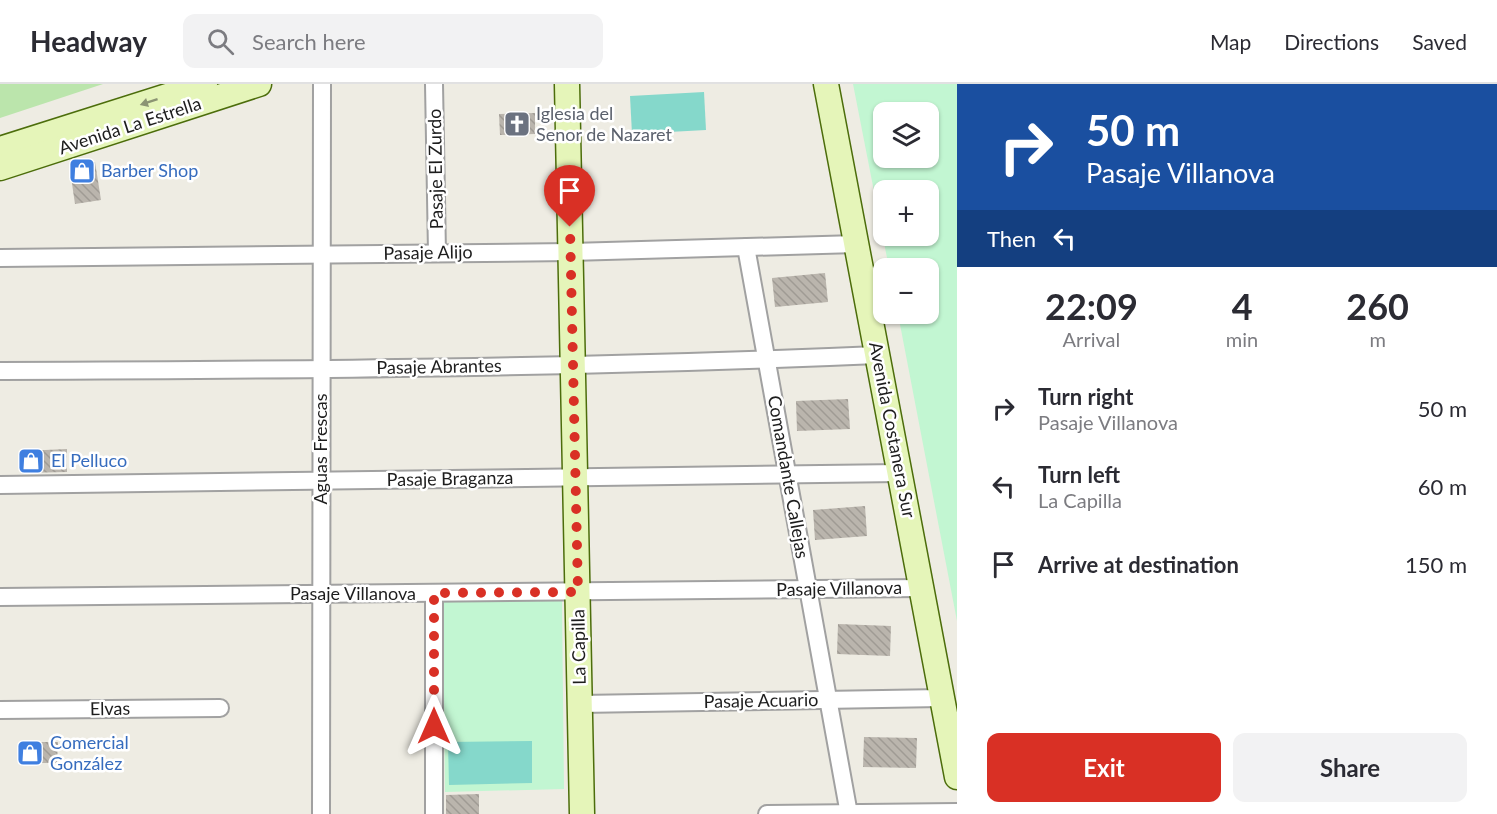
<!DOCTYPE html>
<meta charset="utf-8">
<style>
body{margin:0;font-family:Lato,sans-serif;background:#f2f2f3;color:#2b2b33;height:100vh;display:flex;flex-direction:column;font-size:22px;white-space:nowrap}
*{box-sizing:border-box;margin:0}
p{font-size:20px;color:#7c7c81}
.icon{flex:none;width:33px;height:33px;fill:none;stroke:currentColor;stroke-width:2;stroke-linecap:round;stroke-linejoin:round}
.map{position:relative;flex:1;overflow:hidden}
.drawer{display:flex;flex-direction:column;background:#fff;width:540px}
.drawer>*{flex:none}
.hud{background:#1a4fa0;color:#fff;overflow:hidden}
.tools{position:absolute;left:873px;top:18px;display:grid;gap:12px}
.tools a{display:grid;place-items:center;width:66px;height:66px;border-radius:12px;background:#fff;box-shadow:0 2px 4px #0004;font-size:30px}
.pin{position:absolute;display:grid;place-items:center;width:51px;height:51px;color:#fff;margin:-62px -26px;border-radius:50% 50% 50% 0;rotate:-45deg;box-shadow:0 0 6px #0007}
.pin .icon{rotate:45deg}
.me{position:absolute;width:66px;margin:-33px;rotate:0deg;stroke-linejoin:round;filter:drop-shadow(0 0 4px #0008)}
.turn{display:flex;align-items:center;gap:21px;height:126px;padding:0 30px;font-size:27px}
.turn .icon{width:78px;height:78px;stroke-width:2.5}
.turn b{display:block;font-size:42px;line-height:51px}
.then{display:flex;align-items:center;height:57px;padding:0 30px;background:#0003;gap:12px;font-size:22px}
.eta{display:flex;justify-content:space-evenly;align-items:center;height:102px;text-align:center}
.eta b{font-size:36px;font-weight:700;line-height:42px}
.action{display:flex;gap:12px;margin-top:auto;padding:12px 30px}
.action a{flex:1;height:69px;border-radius:12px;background:#d93025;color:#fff;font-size:24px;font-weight:700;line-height:69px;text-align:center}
.action a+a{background:#f2f2f3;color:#2b2b33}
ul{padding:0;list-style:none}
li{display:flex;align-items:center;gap:18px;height:78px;padding:0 30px}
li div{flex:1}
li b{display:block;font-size:22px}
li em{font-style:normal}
header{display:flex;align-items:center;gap:36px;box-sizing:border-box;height:84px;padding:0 30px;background:#fff;border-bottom:2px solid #e1e1e2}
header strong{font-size:28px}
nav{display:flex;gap:33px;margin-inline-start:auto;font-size:21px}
.search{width:420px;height:54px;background:#f2f2f3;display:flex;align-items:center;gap:15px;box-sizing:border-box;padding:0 21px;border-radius:12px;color:#7c7c81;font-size:22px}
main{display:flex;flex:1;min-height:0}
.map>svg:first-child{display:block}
.grass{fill:#bbe5ac}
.park{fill:#c2f6d2;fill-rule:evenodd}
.pitch{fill:#85d8cb}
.building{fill:url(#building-back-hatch)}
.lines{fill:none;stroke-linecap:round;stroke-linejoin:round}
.street-casing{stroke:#a1a1a1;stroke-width:20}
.secondary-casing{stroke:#4c6d0b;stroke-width:27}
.street{stroke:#fff;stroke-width:16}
.secondary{stroke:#e5f5b9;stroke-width:24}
.oneway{fill:#8b9473}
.route{stroke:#d93025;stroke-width:10;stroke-dasharray:0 18}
.labels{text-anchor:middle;stroke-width:5;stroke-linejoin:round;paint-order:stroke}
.worship-label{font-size:18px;fill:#5b616d;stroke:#fff;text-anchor:start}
.street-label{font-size:18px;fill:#1d1d1d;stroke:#fff}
.shop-label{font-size:18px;fill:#366cbe;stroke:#fff;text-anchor:start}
</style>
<header>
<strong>Headway</strong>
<div class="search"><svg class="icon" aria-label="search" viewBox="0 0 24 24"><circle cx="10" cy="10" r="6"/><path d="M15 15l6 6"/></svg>Search here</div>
<nav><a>Map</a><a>Directions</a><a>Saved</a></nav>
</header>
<main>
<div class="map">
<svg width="957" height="730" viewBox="0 0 957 730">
<defs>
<pattern id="building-back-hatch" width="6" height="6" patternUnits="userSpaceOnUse" patternTransform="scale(1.5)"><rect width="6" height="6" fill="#bab5ad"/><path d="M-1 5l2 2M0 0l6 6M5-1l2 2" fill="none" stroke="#9f9b94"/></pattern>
</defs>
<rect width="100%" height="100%" fill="#eeece3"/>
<polygon class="grass" points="0,0 103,0 0,34"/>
<g class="park">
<path d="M853 0H957V537L898 230H928V184H889ZM884 28H928V74H884ZM884 106H928V152H884Z"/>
<polygon points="443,516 562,517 564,705 445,708"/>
</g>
<g class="pitch">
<polygon points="704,8 706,46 632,50 630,12"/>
<polygon points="532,657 532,699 449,701 448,658"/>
</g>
<g class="building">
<polygon points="535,29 535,50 500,51 499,30"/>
<polygon points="95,78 101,116 75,120 70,86"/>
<polygon points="825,189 828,218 775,223 772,194"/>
<polygon points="848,315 850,345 797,347 796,317"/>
<polygon points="67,365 67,388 23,389 23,367"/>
<polygon points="865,422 867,452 815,456 813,426"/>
<polygon points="838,540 891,542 890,572 837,570"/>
<polygon points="864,653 917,654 916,684 863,683"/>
<polygon points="25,658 58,658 57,679 25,679"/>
<polygon points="479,710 479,730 446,730 446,711"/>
</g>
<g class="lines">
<defs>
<g id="street">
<polyline points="434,0 437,169"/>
<polyline points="746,163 849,730"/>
<polyline points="0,174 571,168 857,160"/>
<path d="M0 287C293 286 585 284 877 271"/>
<polyline points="0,401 900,389"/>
<polyline points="434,509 434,730"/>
<polyline points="0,513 922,504"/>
<polyline points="580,620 942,614"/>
<polyline points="0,626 220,624"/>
<polyline points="321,730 322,0"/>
<polyline points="767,730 957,728"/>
</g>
<g id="secondary">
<polyline points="567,0 582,730"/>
<polyline points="826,0 957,693"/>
<polyline points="0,65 205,0"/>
<polyline points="0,84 259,0"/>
</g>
</defs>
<use href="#street" class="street-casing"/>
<use href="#secondary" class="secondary-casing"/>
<use href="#street" class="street"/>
<use href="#secondary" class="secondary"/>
</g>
<defs><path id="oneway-solid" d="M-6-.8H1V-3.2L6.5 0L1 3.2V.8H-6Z" transform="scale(1.5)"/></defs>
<use class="oneway" href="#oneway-solid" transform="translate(149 18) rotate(162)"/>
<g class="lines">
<polyline class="route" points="434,642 434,509 578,508 570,143"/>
</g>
<defs>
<symbol id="church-square" viewBox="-11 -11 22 22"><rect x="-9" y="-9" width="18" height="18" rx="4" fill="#6b7280" stroke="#fff"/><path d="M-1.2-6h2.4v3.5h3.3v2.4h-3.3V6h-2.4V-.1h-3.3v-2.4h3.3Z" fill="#fff"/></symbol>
<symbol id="shop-square" viewBox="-11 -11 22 22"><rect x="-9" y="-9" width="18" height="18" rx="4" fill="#3f7fe0" stroke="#fff"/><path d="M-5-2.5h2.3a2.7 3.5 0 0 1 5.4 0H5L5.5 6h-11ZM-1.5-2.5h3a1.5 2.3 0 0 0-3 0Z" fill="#fff"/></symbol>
</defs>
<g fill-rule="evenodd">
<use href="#church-square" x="502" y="25" width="30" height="30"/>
<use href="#shop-square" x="67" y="72" width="30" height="30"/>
<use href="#shop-square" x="16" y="362" width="30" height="30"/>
<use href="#shop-square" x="15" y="654" width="30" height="30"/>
</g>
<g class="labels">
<g class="worship-label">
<text x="536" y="36">Iglesia del<tspan x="536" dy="21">Senor de Nazaret</tspan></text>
</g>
<g class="street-label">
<text transform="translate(130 42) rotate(-18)" y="6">Avenida La Estrella</text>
<text transform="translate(436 85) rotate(-91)" y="6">Pasaje El Zurdo</text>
<text transform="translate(428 169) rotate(-1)" y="6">Pasaje Alijo</text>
<text transform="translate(439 283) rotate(-1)" y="6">Pasaje Abrantes</text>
<text transform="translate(892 346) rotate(79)" y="6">Avenida Costanera Sur</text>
<text transform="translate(321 365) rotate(-90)" y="6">Aguas Frescas</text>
<text transform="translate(788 393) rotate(80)" y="6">Comandante Callejas</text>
<text transform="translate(450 395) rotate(-1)" y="6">Pasaje Braganza</text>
<text transform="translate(839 505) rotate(-1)" y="6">Pasaje Villanova</text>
<text x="353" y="516">Pasaje Villanova</text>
<text transform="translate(579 563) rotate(-91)" y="6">La Capilla</text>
<text transform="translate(761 617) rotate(-1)" y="6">Pasaje Acuario</text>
<text transform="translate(110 625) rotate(-1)" y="6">Elvas</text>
</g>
<g class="shop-label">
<text x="101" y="93">Barber Shop</text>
<text x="51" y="383">El Pelluco</text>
<text x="50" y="665">Comercial<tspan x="50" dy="21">González</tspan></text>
</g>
</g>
</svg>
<div class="tools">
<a><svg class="icon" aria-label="layers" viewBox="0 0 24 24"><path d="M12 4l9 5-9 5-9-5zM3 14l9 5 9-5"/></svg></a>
<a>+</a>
<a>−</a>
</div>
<div class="pin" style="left:570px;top:143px;background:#d93025"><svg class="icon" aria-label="arrive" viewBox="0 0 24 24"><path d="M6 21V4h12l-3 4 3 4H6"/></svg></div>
<svg class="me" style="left:434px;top:642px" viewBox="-20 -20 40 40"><path d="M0-17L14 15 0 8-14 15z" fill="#d93025" stroke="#fff" stroke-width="4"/></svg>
</div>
<section class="drawer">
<div class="hud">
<div class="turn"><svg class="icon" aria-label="right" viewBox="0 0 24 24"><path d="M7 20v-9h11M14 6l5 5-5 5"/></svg><div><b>50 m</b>Pasaje Villanova</div></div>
<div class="then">Then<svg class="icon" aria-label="left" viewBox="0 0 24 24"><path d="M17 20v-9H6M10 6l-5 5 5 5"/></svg></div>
</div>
<div class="eta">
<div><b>22:09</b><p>Arrival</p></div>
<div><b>4</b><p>min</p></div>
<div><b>260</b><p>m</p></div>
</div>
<ul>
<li><svg class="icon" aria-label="right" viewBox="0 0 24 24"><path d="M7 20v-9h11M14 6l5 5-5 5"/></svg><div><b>Turn right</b><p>Pasaje Villanova</p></div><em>50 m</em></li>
<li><svg class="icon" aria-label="left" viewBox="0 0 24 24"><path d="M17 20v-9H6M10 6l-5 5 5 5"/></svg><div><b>Turn left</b><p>La Capilla</p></div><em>60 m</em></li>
<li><svg class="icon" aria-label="arrive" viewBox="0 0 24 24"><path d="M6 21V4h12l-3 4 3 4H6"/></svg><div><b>Arrive at destination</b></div><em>150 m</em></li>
</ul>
<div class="action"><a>Exit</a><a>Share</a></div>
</section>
</main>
